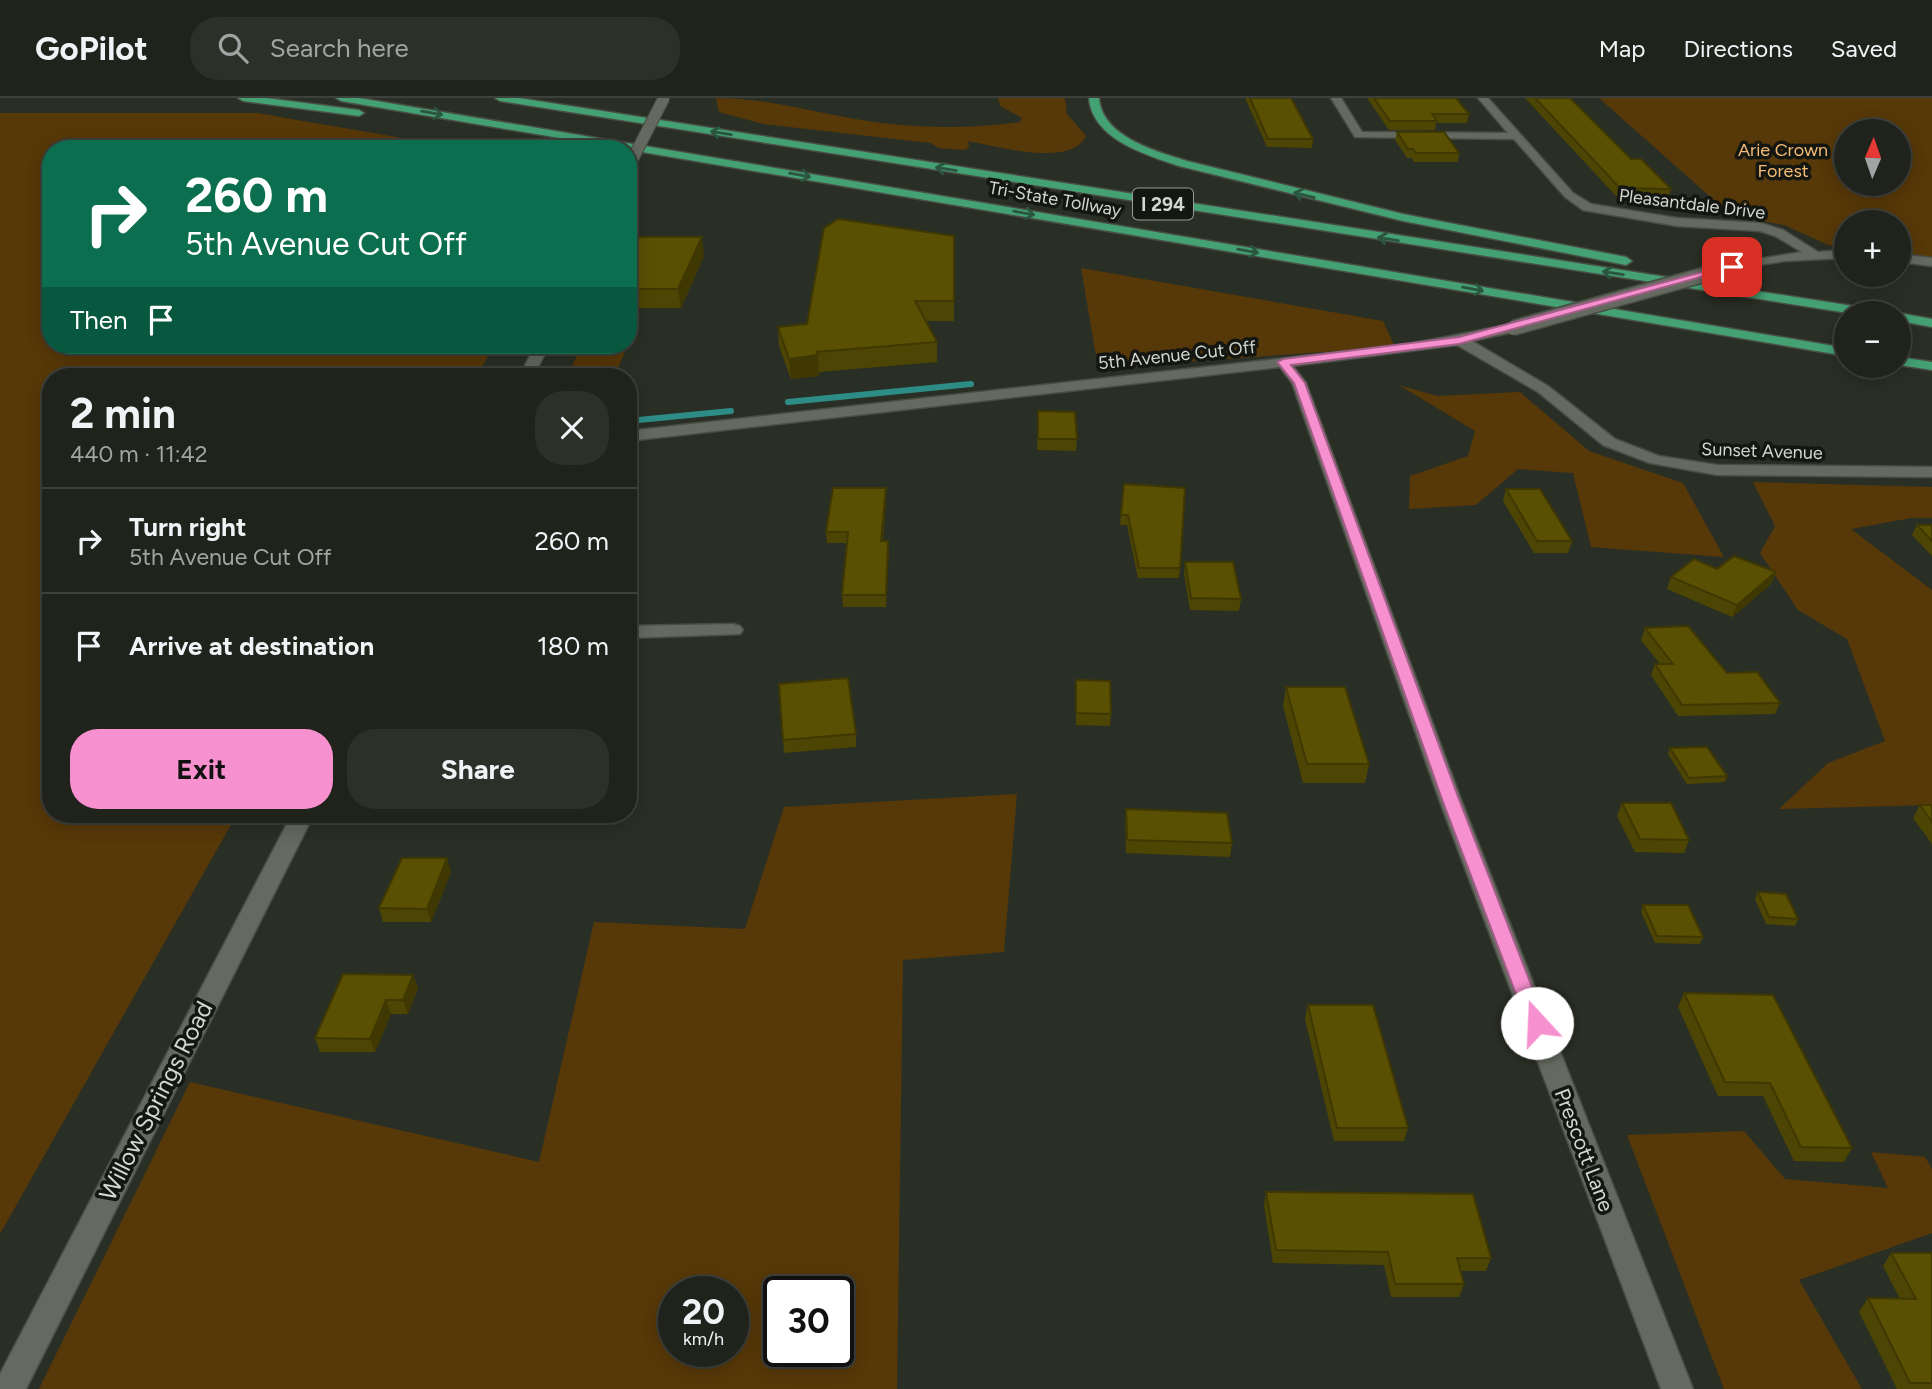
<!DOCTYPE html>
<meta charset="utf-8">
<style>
body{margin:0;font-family:Figtree,sans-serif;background:#2d2f29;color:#f1f3f6;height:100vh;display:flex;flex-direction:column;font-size:26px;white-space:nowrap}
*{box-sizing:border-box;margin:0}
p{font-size:23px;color:#a2a4a3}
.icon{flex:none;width:38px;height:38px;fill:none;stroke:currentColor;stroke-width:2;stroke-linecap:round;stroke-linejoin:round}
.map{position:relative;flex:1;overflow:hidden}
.panel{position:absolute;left:42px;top:270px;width:595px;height:455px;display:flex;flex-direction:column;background:#20231c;border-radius:28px;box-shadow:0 4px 18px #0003,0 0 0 2px #3d403b}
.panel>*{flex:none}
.banner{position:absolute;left:42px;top:42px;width:595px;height:214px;border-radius:28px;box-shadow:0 4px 18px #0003,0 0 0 2px #3d403b;background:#0b6e4f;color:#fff;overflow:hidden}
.needle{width:46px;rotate:2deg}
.fabs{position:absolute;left:1834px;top:21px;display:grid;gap:14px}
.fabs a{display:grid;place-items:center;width:77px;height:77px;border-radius:50%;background:#20231c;box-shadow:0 4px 18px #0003,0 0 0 2px #3d403b;font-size:35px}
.speed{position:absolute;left:658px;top:1178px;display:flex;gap:14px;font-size:35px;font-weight:700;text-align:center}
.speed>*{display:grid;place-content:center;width:91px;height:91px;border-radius:50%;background:#20231c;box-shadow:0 4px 18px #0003,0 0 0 2px #3d403b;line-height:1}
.speed small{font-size:18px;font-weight:400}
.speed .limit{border:4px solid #111;border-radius:10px;background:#fff;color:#111}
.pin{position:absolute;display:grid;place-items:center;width:60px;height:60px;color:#fff;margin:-30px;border-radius:14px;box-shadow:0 4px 10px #0006}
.me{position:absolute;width:77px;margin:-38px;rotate:340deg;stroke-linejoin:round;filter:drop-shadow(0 0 5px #0008)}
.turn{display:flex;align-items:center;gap:24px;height:147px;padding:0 28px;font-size:32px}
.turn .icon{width:91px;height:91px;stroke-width:2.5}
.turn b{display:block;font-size:49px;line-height:60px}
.then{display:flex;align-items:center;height:66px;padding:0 28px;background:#0003;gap:14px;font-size:26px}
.round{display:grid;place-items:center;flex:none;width:74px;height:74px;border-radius:28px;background:#2d2f29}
.head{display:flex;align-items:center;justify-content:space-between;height:119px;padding:0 28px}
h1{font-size:42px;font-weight:700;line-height:52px}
.cta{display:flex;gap:14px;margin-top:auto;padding:14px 28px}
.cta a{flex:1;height:80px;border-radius:28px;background:#f790ce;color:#111;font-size:28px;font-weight:700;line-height:80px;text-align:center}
.cta a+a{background:#2d2f29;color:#f1f3f6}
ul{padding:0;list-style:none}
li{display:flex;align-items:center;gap:21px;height:105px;padding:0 28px;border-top:2px solid #3d403b}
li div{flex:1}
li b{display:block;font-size:26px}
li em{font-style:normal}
header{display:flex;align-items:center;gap:42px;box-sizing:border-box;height:98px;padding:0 35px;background:#20231c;border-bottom:2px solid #3d403b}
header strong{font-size:33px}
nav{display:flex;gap:38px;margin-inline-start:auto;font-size:24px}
.search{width:490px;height:63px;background:#2d2f29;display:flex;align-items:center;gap:18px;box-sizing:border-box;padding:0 24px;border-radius:28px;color:#a2a4a3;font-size:26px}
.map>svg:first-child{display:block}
.green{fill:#573808;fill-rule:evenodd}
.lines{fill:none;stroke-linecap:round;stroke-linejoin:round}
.stream{stroke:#2d8d86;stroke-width:6}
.street-casing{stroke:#494d44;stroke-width:3}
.secondary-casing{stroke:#494d44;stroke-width:3}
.highway-casing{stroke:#494d44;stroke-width:3}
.street{fill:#646a5f;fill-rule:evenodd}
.secondary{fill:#646a5f;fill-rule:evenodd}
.highway{fill:#44a174;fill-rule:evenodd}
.street-bridge-casing{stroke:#494d44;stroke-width:17;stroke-linecap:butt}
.secondary-bridge-casing{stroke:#494d44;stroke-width:13;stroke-linecap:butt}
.street-bridge{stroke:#646a5f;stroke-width:14}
.secondary-bridge{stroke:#646a5f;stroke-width:11}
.wall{fill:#4d4503}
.shaded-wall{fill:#3f3802}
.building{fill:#5a5003;stroke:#3f3802;stroke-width:2}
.oneway{stroke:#2a553e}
.route{fill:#f790ce;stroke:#a15e86;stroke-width:2}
.labels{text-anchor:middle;stroke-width:7;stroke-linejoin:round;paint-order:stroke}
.far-park-label{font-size:18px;fill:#f6bc74;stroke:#141612}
.far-street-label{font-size:18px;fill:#d3d7d0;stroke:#141612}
.shield{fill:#141612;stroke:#9a9d97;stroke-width:2}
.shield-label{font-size:19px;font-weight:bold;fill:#d3d7d0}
.street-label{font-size:21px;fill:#d3d7d0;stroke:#141612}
.near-street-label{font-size:24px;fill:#d3d7d0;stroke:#141612}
</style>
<header>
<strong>GoPilot</strong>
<div class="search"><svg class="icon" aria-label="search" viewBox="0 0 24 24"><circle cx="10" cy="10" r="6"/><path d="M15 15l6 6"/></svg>Search here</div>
<nav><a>Map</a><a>Directions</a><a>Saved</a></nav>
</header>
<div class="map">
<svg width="1932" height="1291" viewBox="0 0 1932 1291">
<rect width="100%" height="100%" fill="#2a2f25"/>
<g class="green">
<path d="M716 0C772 0 826 18 881 25 925 30 976 31 1020 24L1022 20 1000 8 998 0H1065L1067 16 1086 38C1071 70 996 48 968 43L969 49 965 52 939 50 930 45 763 26 719 14Z"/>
<path d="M1599 0H1932V159L1899 154V124H1846V150L1828 147 1784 127 1732 118ZM1846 33H1899V86H1846Z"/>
<polygon points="0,15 257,15 466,51 51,51 51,247 494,247 477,278 51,278 51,716 237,716 0,1136"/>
<polygon points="1081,170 1383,223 1395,249 1098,270"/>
<polygon points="582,247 628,247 615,277 568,277"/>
<polygon points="1399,287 1437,298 1520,294 1589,353 1683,385 1724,459 1591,449 1573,375 1518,371 1476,407 1409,411 1410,378 1468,358 1475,333"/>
<polygon points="1753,384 1932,389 1932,420 1911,420 1851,431 1932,492 1932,707 1779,711 1828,665 1885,643 1847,541 1798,512 1760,455 1775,428"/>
<path d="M1017 696 1004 854 903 862 897 1291H39L190 984 539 1064 594 824 745 831 784 709ZM674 1194H733V1253H674ZM779 1194H838V1253H779Z"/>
<polygon points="1744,1033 1785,1081 1888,1090 1871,1054 1925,1059 1932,1071 1932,1135 1799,1182 1862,1291 1724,1291 1627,1037"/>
</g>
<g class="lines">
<g class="stream">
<polyline points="788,304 971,286"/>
<polyline points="628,323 731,313"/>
</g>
<defs>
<g id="street">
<polygon points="1331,0 1341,0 1362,34 1508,35 1478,0 1488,0 1573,95 1591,106 1677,120 1761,125 1783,132 1818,154 1846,152 1846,160 1784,163 1727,172 1726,169 1732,165 1802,154 1775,138 1760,133 1677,128 1583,112 1565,99 1514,41 1355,39"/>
<polygon points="1899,156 1932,160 1932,168 1899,164"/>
<polygon points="1513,226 1520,230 1518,233 1472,243 1548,288 1615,341 1659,358 1717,367 1932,369 1932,379 1717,377 1650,365 1603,347 1538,294 1457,247 1293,268 1306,285 1462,704 1693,1291 1661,1291 1440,704 1292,285 1280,269 628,343 628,333 1404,247"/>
<polygon points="733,526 740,528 743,532 740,536 628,540 628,528"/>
</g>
<g id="secondary">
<polygon points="535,247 549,247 534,278 520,278"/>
<polygon points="292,716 314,716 26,1291 0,1291 0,1276"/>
</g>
<g id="highway">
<polygon points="238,0 266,0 359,12 364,15 359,18 243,3"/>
<polygon points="336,0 359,0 1846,250 1846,258 341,3"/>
<polygon points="495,0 519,0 1872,211 1879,215 1848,215 500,3"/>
<path d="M1089 0H1099C1102 39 1156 53 1187 63L1403 116 1626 159 1632 163 1626 167 1403 123 1179 68C1146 57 1092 41 1089 0Z"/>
<polygon points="1897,215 1899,215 1932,221 1932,229 1899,223"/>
<polygon points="1899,259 1932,264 1932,272 1899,267"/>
</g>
</defs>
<use href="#street" class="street-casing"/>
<use href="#secondary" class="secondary-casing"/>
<use href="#highway" class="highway-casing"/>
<use href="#street" class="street"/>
<use href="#secondary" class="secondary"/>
<use href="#highway" class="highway"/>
<defs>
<polyline id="street-bridge" points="1513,230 1732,169"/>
<polyline id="secondary-bridge" points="628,70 664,0"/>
</defs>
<use href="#street-bridge" class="street-bridge-casing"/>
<use href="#secondary-bridge" class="secondary-bridge-casing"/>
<use href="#street-bridge" class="street-bridge"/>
<use href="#secondary-bridge" class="secondary-bridge"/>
</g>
<g class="wall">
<polygon points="1245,0 1291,0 1313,41 1312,50 1267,49"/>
<polygon points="1367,0 1456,0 1469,16 1467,25 1436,25 1435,32 1389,32"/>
<polygon points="1525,0 1570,0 1631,61 1671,91 1668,100 1618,100"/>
<polygon points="1397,34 1459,55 1458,64 1414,64 1412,60 1407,60 1395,42"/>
<polygon points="954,138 954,223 925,223 937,244 937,264 819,274 819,278 791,281 779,248 778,229 807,226"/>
<polygon points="628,156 704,158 681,210 628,210"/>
<polygon points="1038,313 1077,341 1076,353 1037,352"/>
<polygon points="1124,386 1180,470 1179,480 1138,480 1127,427 1120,427"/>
<polygon points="886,390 886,401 883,443 888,443 886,509 843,509 842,497 847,445 827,445 826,434"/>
<polygon points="1506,391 1572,443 1568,455 1534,455 1503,403"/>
<polygon points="1917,427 1932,427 1932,458 1912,437"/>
<polygon points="1185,464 1241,501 1239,513 1190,512 1184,476"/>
<polygon points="1717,471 1776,474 1771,486 1732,519 1667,491 1671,479"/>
<polygon points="1645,530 1780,605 1775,616 1678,618 1651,577 1655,566 1660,566 1641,542"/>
<polygon points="1076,582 1111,616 1110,628 1076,627"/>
<polygon points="779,586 856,636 856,649 784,655"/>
<polygon points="1286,589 1369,666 1365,685 1303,685 1283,608"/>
<polygon points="1670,650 1727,678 1725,684 1687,686 1668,656"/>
<polygon points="1622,705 1689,742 1684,755 1635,754 1617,718"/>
<polygon points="1920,707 1932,707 1932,746 1913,720"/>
<polygon points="1126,711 1232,745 1230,759 1126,755 1125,724"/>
<polygon points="451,774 431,824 383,824 379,810"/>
<polygon points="1758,794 1798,821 1795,828 1766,826 1755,801"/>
<polygon points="1643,807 1703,839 1700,846 1655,845 1641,814"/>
<polygon points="413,877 418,890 408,916 391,916 375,954 320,954 315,940"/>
<polygon points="1684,895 1852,1050 1844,1064 1794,1063 1763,998 1718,998 1678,909"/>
<polygon points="1308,907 1408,1030 1404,1043 1334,1043 1305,921"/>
<polygon points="1266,1094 1491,1160 1486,1173 1460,1173 1464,1186 1459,1199 1391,1199 1384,1167 1273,1165 1264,1107"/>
<polygon points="1891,1155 1932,1155 1932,1291 1897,1291 1859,1214 1868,1200 1900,1201 1883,1168"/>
</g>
<g class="shaded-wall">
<polygon points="702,139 704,158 681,210 678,191"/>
<polygon points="818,257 819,278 791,281 789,261"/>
<polygon points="886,390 886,401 882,455 881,443"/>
<polygon points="888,443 889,455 886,509 886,497"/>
<polygon points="1776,474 1771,486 1732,519 1737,507"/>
<polygon points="447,760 451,774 431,824 427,811"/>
<polygon points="413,877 418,890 408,916 403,902"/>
<polygon points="386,902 391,916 375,954 370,941"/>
</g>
<g class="building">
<polygon points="1250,0 1291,0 1313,41 1268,41"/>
<polygon points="1374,0 1456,0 1469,16 1432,16 1437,23 1390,23"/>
<polygon points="1535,0 1570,0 1631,61 1641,61 1671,91 1620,90"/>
<polygon points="1397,34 1444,34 1459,55 1416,55 1413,51 1408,51"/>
<polygon points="838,121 954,138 954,203 915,203 937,244 817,254 818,257 789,261 778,229 807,226 824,130"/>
<polygon points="638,139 702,139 678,191 628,191 628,156"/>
<polygon points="1038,313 1075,314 1077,341 1038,341"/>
<polygon points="1124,386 1185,390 1180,470 1139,470 1128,417 1121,417"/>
<polygon points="833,390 886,390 881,443 888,443 886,497 842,497 848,434 826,434"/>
<polygon points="1506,391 1540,391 1572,443 1537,443"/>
<polygon points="1917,427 1932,427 1932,443"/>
<polygon points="1734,458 1776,474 1737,507 1671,479 1694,461 1717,471"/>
<polygon points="1185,464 1233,464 1241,501 1191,500"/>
<polygon points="1688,528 1727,575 1757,574 1780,605 1682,607 1655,566 1673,566 1645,530"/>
<polygon points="848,580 856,636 783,642 779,586"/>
<polygon points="1076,582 1110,583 1111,616 1076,615"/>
<polygon points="1286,589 1345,589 1369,666 1307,666"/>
<polygon points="1707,649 1727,678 1689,680 1670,650"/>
<polygon points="1622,705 1671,705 1689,742 1640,741"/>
<polygon points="1920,707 1932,707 1932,724"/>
<polygon points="1126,711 1227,715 1232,745 1127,742"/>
<polygon points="402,760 447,760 427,811 379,810"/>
<polygon points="1758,794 1786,796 1798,821 1769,819"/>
<polygon points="1643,807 1688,807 1703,839 1657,838"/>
<polygon points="343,876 413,877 403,902 386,902 370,941 315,940"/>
<polygon points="1684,895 1773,897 1852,1050 1801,1049 1770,985 1725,984"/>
<polygon points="1308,907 1373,907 1408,1030 1337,1030"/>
<polygon points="1266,1094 1473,1096 1491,1160 1457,1160 1464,1186 1395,1186 1388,1154 1276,1152"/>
<polygon points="1891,1155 1932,1155 1932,1285 1910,1285 1868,1200 1916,1201"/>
</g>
<defs><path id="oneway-shaft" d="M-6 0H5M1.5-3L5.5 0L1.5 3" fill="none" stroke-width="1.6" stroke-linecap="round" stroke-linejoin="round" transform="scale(1.75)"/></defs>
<g class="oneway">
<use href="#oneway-shaft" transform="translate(432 15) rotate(10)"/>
<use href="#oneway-shaft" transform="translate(721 35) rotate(-171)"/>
<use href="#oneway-shaft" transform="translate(946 71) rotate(-171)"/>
<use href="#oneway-shaft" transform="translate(800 77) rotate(10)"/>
<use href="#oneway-shaft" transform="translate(1304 97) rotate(-166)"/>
<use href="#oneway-shaft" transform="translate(1024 115) rotate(10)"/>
<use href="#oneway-shaft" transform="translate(1388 141) rotate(-171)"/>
<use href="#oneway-shaft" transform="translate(1248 153) rotate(10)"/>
<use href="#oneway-shaft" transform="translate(1613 175) rotate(-171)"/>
<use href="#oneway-shaft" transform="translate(1473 191) rotate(10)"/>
</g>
<polygon class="route" points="1728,167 1737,169 1459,246 1291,267 1305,285 1460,704 1546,925 1544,931 1537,933 1530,931 1527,925 1443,704 1294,285 1277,264 1283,261 1459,239"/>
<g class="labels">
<g class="far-park-label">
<text x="1783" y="58">Arie Crown<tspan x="1783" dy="21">Forest</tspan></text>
</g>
<g class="far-street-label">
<text transform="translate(1055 101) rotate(10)" y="6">Tri-State Tollway</text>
<text transform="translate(1692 106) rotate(7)" y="6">Pleasantdale Drive</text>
<text transform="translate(1177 257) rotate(-6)" y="6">5th Avenue Cut Off</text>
<text transform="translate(1762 353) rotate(2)" y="6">Sunset Avenue</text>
</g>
<rect class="shield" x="1133" y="90.5" width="60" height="31" rx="5"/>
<g class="shield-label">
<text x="1163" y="113">I 294</text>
</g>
<g class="street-label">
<text transform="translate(1584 1052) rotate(69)" y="7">Prescott Lane</text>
</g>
<g class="near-street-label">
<text transform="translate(156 1003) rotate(-63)" y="8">Willow Springs Road</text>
</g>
</g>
</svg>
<div class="fabs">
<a><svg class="needle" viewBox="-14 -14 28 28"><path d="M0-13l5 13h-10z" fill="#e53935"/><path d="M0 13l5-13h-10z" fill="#a2a4a3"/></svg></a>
<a>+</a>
<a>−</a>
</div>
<div class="speed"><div>20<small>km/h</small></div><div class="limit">30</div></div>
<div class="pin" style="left:1732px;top:169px;background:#d93025"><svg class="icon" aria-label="arrive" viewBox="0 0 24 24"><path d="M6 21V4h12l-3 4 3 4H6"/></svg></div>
<svg class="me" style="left:1537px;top:925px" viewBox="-20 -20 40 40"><circle r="19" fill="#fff"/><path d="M0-13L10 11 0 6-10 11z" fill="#f790ce"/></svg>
<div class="banner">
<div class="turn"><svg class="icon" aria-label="right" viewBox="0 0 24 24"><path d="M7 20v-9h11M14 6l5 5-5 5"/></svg><div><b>260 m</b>5th Avenue Cut Off</div></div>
<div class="then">Then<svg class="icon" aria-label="arrive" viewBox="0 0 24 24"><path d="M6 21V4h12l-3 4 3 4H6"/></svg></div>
</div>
<section class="panel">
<div class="head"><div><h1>2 min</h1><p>440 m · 11:42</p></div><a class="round"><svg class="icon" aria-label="close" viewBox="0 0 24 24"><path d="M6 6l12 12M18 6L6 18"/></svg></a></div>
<ul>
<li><svg class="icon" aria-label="right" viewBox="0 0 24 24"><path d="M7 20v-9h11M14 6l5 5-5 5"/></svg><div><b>Turn right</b><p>5th Avenue Cut Off</p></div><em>260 m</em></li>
<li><svg class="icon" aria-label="arrive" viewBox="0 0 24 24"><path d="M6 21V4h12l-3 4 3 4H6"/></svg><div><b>Arrive at destination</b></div><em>180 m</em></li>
</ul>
<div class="cta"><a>Exit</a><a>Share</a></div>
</section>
</div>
